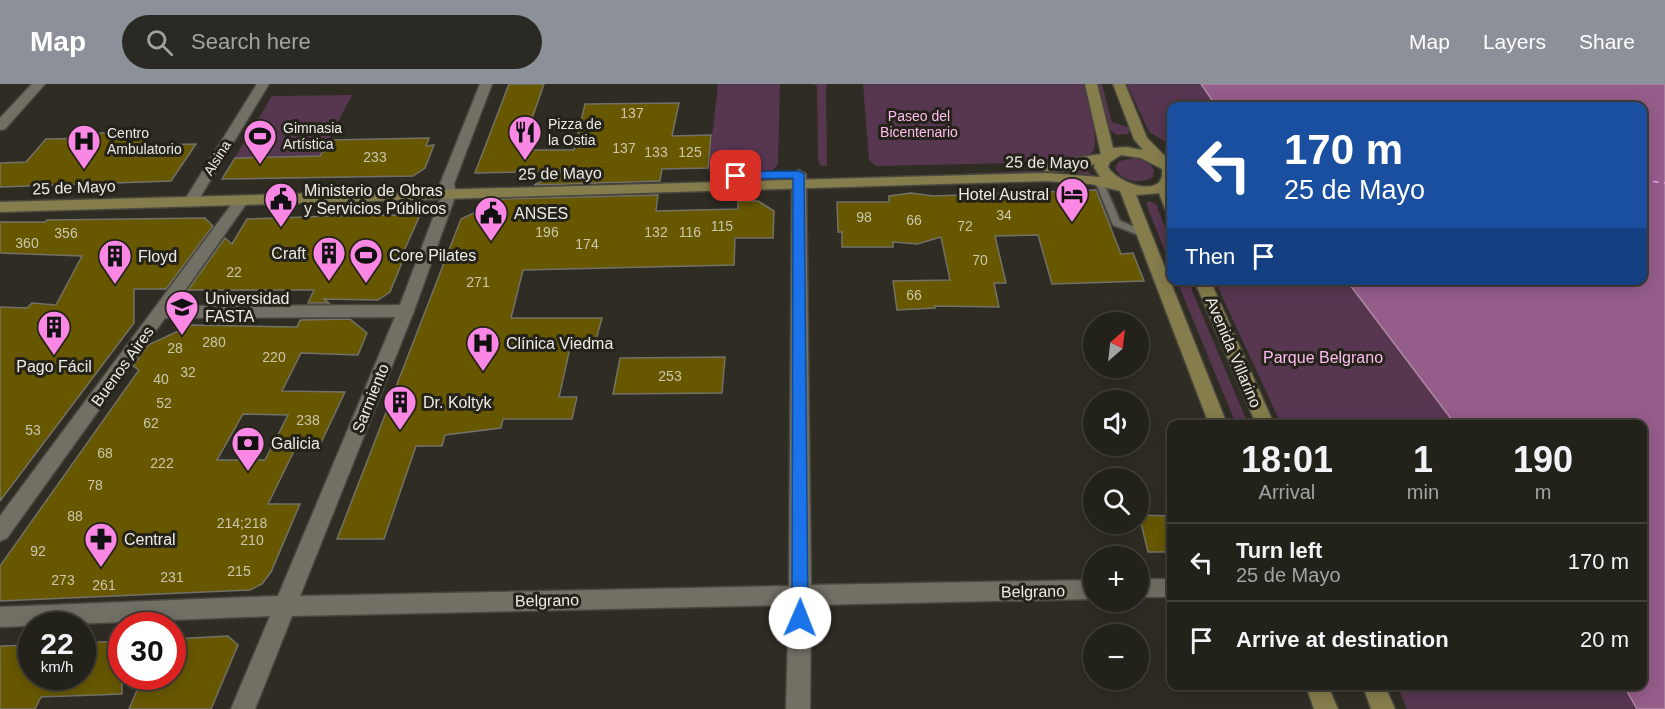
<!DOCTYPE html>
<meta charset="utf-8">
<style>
body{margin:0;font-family:Arial,sans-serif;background:#2a2923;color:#f1f3f6;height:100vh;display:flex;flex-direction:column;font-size:22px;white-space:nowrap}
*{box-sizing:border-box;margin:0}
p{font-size:20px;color:#a2a3a2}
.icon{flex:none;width:33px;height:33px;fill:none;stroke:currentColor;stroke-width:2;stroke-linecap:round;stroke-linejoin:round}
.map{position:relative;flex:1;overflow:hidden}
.drawer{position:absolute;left:1167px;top:336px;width:480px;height:270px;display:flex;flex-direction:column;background:#22211a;border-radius:12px;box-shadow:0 3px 15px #0003,0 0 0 2px #3f3e39}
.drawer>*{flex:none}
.hud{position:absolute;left:1167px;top:18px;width:480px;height:183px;border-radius:12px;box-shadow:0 3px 15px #0003,0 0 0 2px #3f3e39;background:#1a4fa0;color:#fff;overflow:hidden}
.needle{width:39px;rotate:28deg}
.buttons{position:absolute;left:1083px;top:228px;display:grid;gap:12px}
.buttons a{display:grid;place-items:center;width:66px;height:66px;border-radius:50%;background:#22211a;box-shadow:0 3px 15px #0003,0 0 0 2px #3f3e39;font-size:30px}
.speed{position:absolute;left:18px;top:528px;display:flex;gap:12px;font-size:30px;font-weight:700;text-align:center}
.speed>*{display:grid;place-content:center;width:78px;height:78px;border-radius:50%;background:#22211a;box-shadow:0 3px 15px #0003,0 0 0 2px #3f3e39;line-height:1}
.speed small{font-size:15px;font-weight:400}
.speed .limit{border:9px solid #d22;background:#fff;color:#111}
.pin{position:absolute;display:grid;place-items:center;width:51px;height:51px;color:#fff;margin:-26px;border-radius:12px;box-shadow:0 3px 9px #0006}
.me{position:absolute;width:66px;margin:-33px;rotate:1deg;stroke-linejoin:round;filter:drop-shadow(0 0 4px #0008)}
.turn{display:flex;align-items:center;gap:21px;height:126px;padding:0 18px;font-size:27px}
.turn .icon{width:78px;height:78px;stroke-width:2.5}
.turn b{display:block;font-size:42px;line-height:51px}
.then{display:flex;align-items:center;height:57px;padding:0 18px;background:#0003;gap:12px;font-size:22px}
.eta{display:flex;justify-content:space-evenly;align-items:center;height:102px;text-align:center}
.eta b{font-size:36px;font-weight:700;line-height:42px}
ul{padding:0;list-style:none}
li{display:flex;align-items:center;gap:18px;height:78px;padding:0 18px;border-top:2px solid #3f3e39}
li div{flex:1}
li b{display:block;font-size:22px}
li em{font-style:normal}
header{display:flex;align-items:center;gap:36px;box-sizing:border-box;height:84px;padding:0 30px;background:#8c9099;color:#fff}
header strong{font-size:28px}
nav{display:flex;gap:33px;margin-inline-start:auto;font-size:21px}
.search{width:420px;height:54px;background:#2a2923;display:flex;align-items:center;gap:15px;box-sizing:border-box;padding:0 21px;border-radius:33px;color:#a2a3a2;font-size:22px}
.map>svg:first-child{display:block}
.green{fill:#573650}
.water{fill:#955d8a;stroke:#af88a5;stroke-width:1.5}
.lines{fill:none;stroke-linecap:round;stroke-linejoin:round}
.ferry{stroke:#f3a2e2;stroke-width:1.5;stroke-dasharray:6 5;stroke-linecap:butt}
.building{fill:#675800;stroke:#737167;stroke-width:1.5;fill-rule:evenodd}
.service-casing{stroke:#494840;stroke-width:4}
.minor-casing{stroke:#494840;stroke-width:3}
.secondary-casing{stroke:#494840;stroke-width:3}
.service{fill:#727065;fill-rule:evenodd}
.minor{fill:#727065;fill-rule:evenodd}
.secondary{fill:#867d4c;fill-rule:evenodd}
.route{fill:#1a73e8;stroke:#114b97;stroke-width:1.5}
.labels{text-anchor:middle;stroke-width:6;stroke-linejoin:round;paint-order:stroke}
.number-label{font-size:14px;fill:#cbc6ac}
.far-park-label{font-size:14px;fill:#ffbcf0;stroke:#242219}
.far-poi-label{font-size:14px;fill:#ecebe5;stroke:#242219;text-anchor:start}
.far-street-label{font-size:14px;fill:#ecebe5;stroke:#242219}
.street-label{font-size:16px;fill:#ecebe5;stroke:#242219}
.poi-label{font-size:16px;fill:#ecebe5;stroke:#242219;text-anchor:start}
.park-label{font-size:16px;fill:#ffbcf0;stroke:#242219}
</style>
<header>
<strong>Map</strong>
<div class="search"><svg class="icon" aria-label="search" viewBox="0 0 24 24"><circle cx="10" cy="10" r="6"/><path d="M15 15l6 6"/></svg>Search here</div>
<nav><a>Map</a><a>Layers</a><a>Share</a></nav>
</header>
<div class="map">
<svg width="1665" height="625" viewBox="0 0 1665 625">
<rect width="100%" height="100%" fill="#2e2c23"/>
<g class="green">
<polygon points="718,0 780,0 778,80 773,86 708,87"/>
<polygon points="813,0 829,0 826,1 827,82 821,82 818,77 817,2"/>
<path d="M863 0H1084C1087 14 1101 59 1092 69 1084 76 1071 77 1061 78L876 82 869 76Z"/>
<polygon points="1097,0 1102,0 1112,38 1130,44 1128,50 1117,51 1108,45"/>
<polygon points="1127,0 1201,0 1216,22 1172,22 1171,61 1149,48"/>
<polygon points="352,11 309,94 236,96 226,88 272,12"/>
<path d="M1135 74 1147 78 1154 85 1153 93C1140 101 1122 98 1115 84L1119 77Z"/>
<polygon points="1087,81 1088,87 1091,91 1067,88 864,94 1055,86"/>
<polygon points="1149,117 1156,120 1171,158 1171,182 1146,120"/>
<polygon points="1177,197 1188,197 1248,340 1236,340"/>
<polygon points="1215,197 1347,197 1455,340 1281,340"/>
<polygon points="1397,602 1624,602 1637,625 1407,625"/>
</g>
<polygon class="water" points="1201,0 1665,0 1665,625 1637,625 1624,602 1642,602 1642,340 1455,340 1347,197 1642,196 1642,22 1216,22"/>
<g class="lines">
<polyline class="ferry" points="1642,96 1665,99"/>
</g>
<g class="building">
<polygon points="509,0 544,0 521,66 574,66 585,20 679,19 672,52 711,51 708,84 662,85 660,97 534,101 565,87 475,89"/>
<polygon points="125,48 120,55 147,54 142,61 196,60 171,97 0,103 0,79 26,78 46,55 97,54 100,49"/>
<polygon points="429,54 426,62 434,61 425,84 413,92 222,95 235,74 320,72 329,56"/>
<polygon points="1096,106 1121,170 1133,169 1144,197 1052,200 1038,151 995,152 1006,199 994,199 999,223 935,222 935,224 897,226 893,197 950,196 941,153 917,160 893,158 893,163 842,163 842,148 838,148 837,118 889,118 889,112 911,109 933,112"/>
<polygon points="658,111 656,127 738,125 738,117 758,117 774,127 773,154 735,154 734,181 523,186 511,234 602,234 594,263 570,264 559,313 577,313 572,335 503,335 501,344 445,351 442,362 416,362 384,455 337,455 461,135 503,115"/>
<polygon points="362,131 420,131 400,176 403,176 390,208 378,216 324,215 329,219 308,219 314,206 188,206 225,154 232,160 247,135"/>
<polygon points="205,134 213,142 166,205 134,205 134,239 0,417 0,223 27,224 32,219 56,221 82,172 0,169 0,138 45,138 47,136"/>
<path d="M350 235 367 249 358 271 301 269 282 307 345 308 320 361H297L268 420H300L271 488 262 500 250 506 0 517V482L139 286 133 282 148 261 191 241 297 243 300 236ZM243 330 288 331 265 376H217Z"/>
<polygon points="725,273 722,309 613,310 620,274"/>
<polygon points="1139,431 1172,432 1172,468 1148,468"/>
<polygon points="228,552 238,561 211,625 129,625 143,592 172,592 172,555"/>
<polygon points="122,557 122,610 41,613 35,625 0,625 0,562 32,561 32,592 82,592 82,559"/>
</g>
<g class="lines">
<defs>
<polygon id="service" points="1099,94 1103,97 1120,137 1147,148 1147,152 1141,152 1113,141 1095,97"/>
<g id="minor">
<polygon points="32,0 45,0 5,45 0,46 0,34"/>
<polygon points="257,0 269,0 196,120 186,120 184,117"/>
<polygon points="480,0 492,0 454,100 456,110 414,227 300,512 789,502 792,90 799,86 806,90 811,501 1094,496 1094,515 811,521 810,625 786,625 789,521 292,532 255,625 231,625 270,532 0,543 0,523 278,512 395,233 165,234 7,454 0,457 0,432 237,113 242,111 249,116 174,222 400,221 442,110 440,100"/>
<rect x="1138" y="495" width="34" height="18"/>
</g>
<g id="secondary">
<path d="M1085 0H1097L1113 64 1126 63 1143 66 1134 55 1113 0H1125L1147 54 1172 79V130L1165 125 1159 109 1136 111 1227 340H1209L1120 107 1091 100 1046 97 0 128V118L1046 89 1100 93 1094 83 1095 80C1081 83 1047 93 1037 83 1042 78 1089 72 1101 70ZM1121 71 1141 74 1162 85C1166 116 1118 100 1108 83L1110 78Z"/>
<polygon points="1194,196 1210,196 1274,340 1256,340"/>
<polygon points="1306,602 1328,602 1338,625 1314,625"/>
<polygon points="1363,602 1385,602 1395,625 1371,625"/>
</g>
</defs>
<use href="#service" class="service-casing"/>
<use href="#minor" class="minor-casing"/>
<use href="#secondary" class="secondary-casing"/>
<use href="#service" class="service"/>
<use href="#minor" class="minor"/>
<use href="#secondary" class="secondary"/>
</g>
<polygon class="route" points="799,87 804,90 808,534 806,539 800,542 794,539 792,534 793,94 736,95 730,92 736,88"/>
<defs>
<symbol id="restaurant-pin" viewBox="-11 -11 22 30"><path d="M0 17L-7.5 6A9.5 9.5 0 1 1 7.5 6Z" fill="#fb87e5" stroke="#242219"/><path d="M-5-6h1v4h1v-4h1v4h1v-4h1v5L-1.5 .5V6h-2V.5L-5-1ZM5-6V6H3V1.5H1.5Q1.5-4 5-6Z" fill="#111"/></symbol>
<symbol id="stadium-pin" viewBox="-11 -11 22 30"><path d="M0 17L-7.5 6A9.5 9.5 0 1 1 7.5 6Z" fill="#fb87e5" stroke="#242219"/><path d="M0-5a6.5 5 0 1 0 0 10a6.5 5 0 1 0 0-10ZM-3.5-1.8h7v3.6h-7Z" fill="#111"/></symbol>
<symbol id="hospital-pin" viewBox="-11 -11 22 30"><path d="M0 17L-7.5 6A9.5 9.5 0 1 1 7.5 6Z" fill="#fb87e5" stroke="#242219"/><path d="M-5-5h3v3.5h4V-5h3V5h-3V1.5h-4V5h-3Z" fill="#111"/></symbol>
<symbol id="hotel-pin" viewBox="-11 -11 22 30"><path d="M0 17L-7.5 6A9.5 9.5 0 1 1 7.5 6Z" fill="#fb87e5" stroke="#242219"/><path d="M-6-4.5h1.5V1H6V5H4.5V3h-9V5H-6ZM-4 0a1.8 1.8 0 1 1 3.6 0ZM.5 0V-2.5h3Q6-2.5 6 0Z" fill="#111"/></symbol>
<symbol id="civic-pin" viewBox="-11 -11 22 30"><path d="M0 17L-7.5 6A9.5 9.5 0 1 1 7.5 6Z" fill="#fb87e5" stroke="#242219"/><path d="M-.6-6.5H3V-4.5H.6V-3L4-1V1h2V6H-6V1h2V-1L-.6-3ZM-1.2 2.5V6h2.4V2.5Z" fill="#111"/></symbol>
<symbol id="building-pin" viewBox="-11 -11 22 30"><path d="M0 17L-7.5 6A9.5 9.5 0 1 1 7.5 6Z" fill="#fb87e5" stroke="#242219"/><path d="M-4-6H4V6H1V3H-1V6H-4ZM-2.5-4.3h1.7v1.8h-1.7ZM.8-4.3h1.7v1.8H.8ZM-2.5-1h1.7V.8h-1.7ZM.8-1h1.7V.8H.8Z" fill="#111"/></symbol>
<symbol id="university-pin" viewBox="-11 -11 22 30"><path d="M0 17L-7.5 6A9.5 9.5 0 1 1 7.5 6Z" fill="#fb87e5" stroke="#242219"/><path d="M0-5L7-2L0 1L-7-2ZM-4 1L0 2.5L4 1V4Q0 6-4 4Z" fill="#111"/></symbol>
<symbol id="bank-pin" viewBox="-11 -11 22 30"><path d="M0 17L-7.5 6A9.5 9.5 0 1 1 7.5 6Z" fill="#fb87e5" stroke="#242219"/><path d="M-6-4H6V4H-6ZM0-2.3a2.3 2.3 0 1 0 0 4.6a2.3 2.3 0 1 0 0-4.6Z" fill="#111"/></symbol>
<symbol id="pharmacy-pin" viewBox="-11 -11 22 30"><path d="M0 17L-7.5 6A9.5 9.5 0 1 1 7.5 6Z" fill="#fb87e5" stroke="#242219"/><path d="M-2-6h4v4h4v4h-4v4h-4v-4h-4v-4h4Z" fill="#111"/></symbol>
</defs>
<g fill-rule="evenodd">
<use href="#restaurant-pin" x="506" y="29" width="38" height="52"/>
<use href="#stadium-pin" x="241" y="33" width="38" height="52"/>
<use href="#hospital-pin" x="65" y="38" width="38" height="52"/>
<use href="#hotel-pin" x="1053" y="91" width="38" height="52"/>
<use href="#civic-pin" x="262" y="96" width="38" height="52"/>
<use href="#civic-pin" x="472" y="110" width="38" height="52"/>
<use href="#building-pin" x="310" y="150" width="38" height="52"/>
<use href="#stadium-pin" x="347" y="152" width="38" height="52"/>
<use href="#building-pin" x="96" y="153" width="38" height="52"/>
<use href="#university-pin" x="163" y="204" width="38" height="52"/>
<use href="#building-pin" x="35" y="224" width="38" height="52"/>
<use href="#hospital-pin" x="464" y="240" width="38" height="52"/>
<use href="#building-pin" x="381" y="299" width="38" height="52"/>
<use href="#bank-pin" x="229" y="340" width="38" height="52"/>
<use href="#pharmacy-pin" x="82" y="436" width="38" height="52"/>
</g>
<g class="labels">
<g class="number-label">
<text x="632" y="34">137</text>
<text x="624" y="69">137</text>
<text x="656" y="73">133</text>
<text x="690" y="73">125</text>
<text x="375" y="78">233</text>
<text x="1004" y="136">34</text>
<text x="864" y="138">98</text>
<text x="914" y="141">66</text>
<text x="722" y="147">115</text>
<text x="965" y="147">72</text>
<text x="547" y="153">196</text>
<text x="656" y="153">132</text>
<text x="690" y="153">116</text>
<text x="66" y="154">356</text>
<text x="27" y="164">360</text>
<text x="587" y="165">174</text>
<text x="980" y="181">70</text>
<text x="234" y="193">22</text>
<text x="478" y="203">271</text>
<text x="914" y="216">66</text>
<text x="214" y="263">280</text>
<text x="175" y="269">28</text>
<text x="274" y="278">220</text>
<text x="188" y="293">32</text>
<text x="670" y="297">253</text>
<text x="161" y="300">40</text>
<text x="164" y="324">52</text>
<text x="308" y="341">238</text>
<text x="151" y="344">62</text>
<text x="33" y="351">53</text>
<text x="105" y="374">68</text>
<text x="162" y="384">222</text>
<text x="95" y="406">78</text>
<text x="75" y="437">88</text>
<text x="242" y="444">214;218</text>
<text x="252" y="461">210</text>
<text x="38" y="472">92</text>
<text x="239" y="492">215</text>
<text x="172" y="498">231</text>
<text x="63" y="501">273</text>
<text x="104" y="506">261</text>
</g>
<g class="far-park-label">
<text x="919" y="37">Paseo del<tspan x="919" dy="16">Bicentenario</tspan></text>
</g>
<g class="far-poi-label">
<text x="548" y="45">Pizza de<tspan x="548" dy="16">la Ostia</tspan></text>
<text x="283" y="49">Gimnasia<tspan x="283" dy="16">Artística</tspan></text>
<text x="107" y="54">Centro<tspan x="107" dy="16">Ambulatorio</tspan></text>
</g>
<g class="far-street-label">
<text transform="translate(217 74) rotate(-58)" y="5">Alsina</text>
</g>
<g class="street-label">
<text transform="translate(1047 78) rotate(1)" y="6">25 de Mayo</text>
<text transform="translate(560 89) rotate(-1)" y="6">25 de Mayo</text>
<text transform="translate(74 103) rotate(-2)" y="6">25 de Mayo</text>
<text transform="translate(1234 268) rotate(67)" y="6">Avenida Villarino</text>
<text transform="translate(122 282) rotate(-54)" y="6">Buenos Aires</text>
<text transform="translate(370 314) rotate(-68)" y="6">Sarmiento</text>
<text transform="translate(1033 507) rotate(-1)" y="6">Belgrano</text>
<text transform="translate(547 516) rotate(-1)" y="6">Belgrano</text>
</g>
<g class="poi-label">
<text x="304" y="112">Ministerio de Obras<tspan x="304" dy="18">y Servicios Públicos</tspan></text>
<text x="1049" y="116" text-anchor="end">Hotel Austral</text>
<text x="514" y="135">ANSES</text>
<text x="306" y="175" text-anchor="end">Craft</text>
<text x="389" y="177">Core Pilates</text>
<text x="138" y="178">Floyd</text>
<text x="205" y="220">Universidad<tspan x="205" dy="18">FASTA</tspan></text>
<text x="506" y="265">Clínica Viedma</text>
<text x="54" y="288" text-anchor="middle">Pago Fácil</text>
<text x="423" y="324">Dr. Koltyk</text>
<text x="271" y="365">Galicia</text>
<text x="124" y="461">Central</text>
</g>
<g class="park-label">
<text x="1323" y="279">Parque Belgrano</text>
</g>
</g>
</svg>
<div class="buttons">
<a><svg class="needle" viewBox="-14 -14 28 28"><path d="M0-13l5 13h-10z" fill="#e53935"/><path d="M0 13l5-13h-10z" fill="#a2a3a2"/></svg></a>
<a><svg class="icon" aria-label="sound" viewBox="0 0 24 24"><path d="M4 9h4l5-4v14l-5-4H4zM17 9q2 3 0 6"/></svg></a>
<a><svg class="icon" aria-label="search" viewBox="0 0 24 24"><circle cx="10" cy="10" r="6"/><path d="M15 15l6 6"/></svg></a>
<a>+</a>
<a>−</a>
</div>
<div class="speed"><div>22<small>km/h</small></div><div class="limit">30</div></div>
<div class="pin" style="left:736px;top:92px;background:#d93025"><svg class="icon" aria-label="arrive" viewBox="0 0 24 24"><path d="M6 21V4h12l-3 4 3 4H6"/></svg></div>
<svg class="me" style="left:800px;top:534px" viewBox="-20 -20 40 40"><circle r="19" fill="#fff"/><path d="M0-13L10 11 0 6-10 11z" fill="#1a73e8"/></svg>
<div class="hud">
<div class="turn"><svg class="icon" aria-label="left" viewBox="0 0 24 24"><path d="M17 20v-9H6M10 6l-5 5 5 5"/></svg><div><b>170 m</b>25 de Mayo</div></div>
<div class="then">Then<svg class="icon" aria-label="arrive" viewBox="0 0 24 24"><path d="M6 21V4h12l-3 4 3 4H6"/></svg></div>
</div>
<section class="drawer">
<div class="eta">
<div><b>18:01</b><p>Arrival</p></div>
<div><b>1</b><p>min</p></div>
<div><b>190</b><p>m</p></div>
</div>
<ul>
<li><svg class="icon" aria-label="left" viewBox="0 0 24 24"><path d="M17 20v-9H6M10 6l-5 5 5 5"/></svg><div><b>Turn left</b><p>25 de Mayo</p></div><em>170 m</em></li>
<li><svg class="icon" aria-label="arrive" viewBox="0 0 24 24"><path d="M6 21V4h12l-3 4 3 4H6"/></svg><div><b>Arrive at destination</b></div><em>20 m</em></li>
</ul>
</section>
</div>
